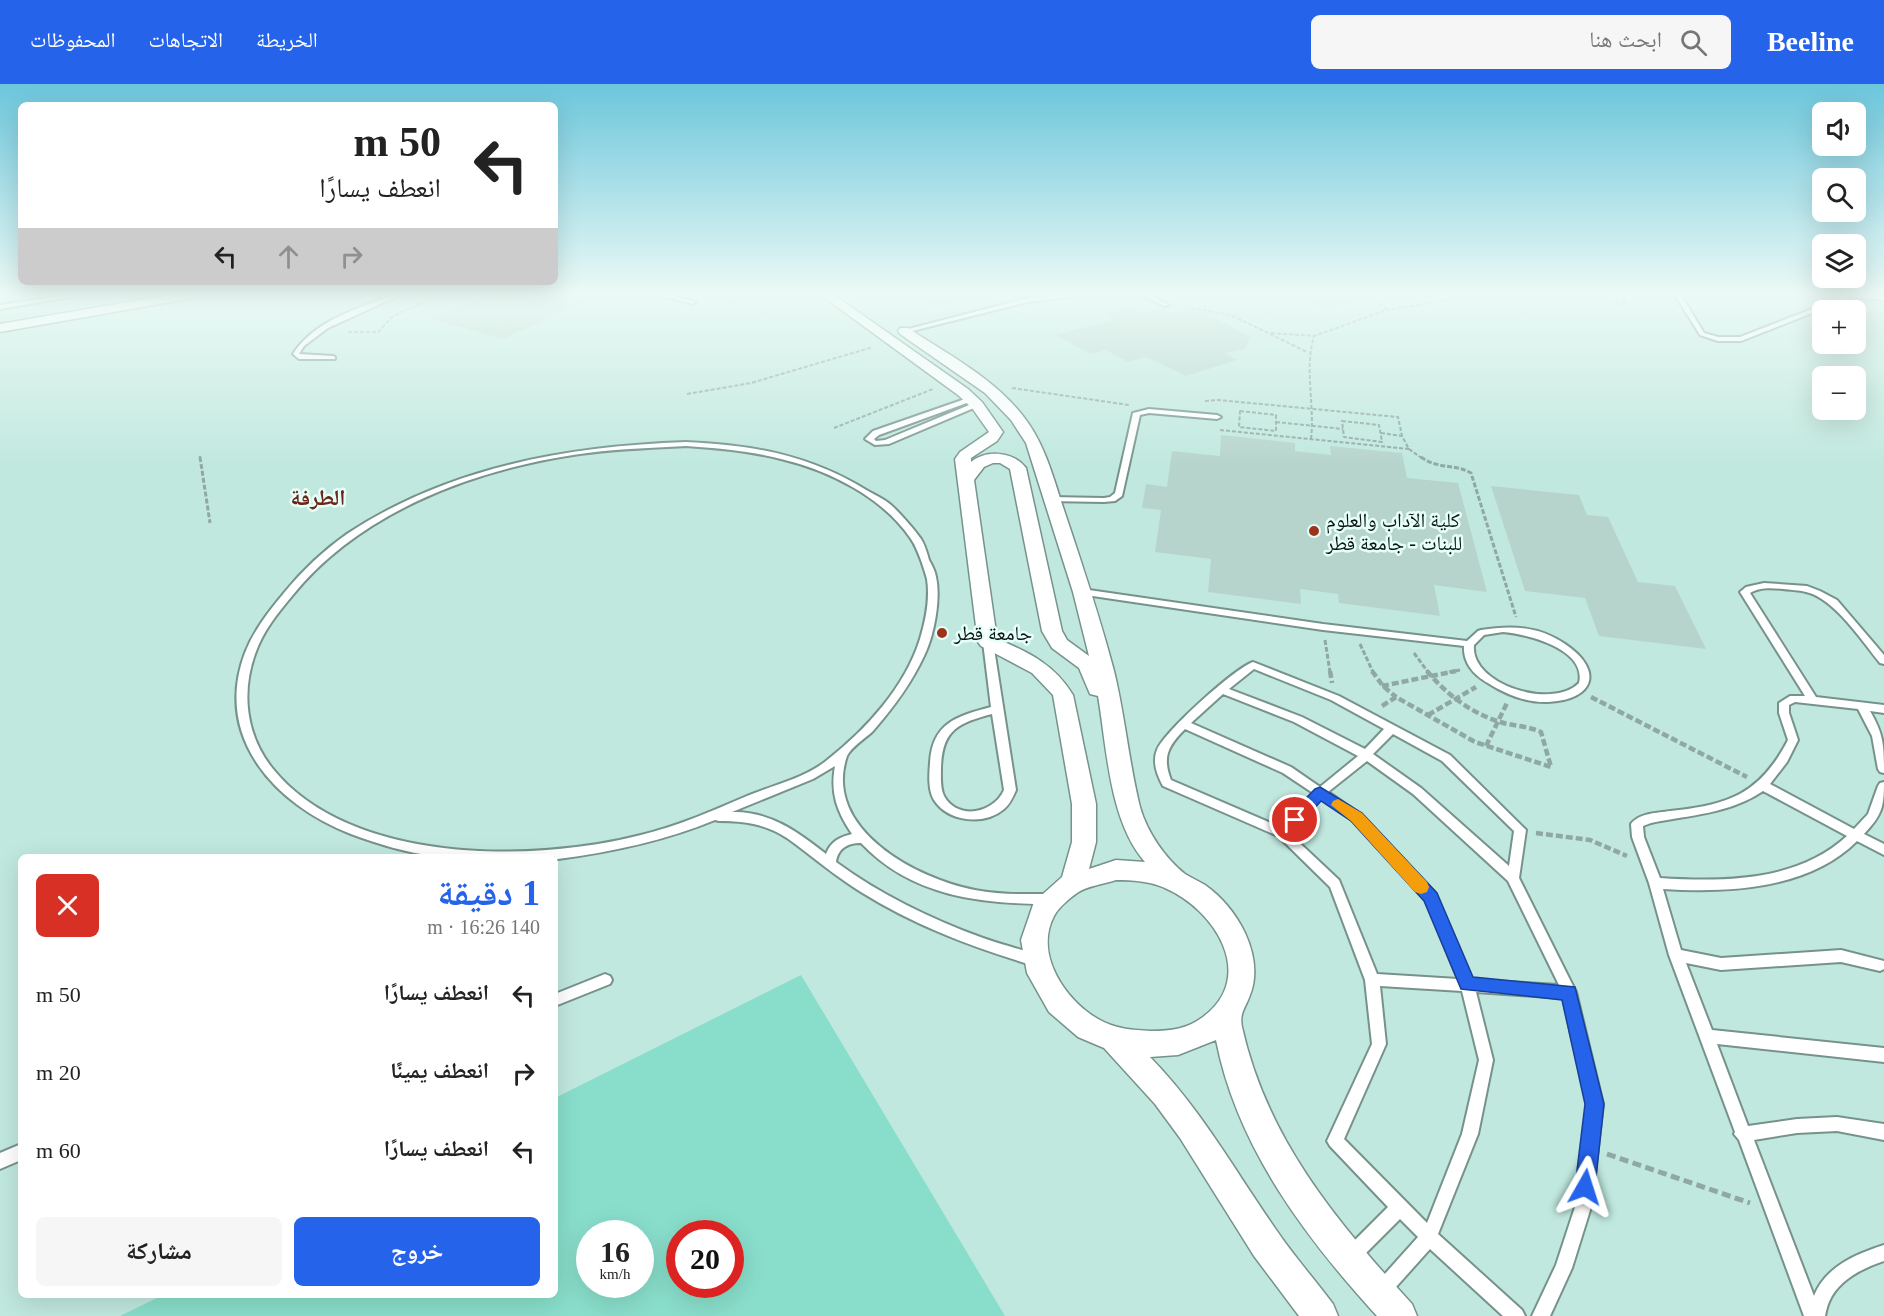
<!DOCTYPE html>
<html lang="ar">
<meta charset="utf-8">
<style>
body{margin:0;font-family:"Times New Roman","Noto Naskh Arabic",serif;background:#f6f6f6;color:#222;direction:rtl;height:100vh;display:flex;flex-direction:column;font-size:22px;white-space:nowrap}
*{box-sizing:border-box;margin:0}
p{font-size:20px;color:#767676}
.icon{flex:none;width:33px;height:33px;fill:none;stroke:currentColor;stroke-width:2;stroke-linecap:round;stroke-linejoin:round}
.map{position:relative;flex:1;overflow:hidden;direction:ltr}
.sheet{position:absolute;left:18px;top:770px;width:540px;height:444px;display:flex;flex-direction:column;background:#fff;border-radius:9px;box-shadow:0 6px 24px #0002;direction:rtl}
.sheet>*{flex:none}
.top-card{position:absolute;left:18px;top:18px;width:540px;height:183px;border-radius:9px;box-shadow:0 6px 24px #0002;direction:rtl;background:#fff;color:#222;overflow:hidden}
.controls{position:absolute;left:1812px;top:18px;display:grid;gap:12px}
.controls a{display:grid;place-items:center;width:54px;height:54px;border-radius:9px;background:#fff;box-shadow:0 6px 24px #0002;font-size:30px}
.speed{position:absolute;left:576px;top:1136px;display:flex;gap:12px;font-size:30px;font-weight:700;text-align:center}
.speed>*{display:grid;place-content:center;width:78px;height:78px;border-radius:50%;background:#fff;box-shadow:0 6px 24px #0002;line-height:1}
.speed small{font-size:15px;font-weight:400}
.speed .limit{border:9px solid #d22;background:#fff;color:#111}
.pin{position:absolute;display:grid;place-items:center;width:51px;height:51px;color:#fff;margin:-26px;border:3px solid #fff;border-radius:50%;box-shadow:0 2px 6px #0007}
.me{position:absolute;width:66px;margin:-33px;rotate:6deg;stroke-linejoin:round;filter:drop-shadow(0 0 4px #0008)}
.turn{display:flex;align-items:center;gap:21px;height:126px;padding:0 18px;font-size:27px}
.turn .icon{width:78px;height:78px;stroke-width:2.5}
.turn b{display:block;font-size:42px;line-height:51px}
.lanes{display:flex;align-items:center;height:57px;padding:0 18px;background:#0003;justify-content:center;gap:30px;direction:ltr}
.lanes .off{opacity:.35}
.round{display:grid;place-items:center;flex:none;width:63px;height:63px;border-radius:9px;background:#f6f6f6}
.head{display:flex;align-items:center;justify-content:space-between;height:102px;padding:0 18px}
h1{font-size:36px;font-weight:700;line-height:45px;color:#2563eb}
.primary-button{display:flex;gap:12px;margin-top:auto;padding:12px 18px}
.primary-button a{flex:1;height:69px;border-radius:9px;background:#2563eb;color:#fff;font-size:24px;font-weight:700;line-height:69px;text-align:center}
.primary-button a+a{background:#f6f6f6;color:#222}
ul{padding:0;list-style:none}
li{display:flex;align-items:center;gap:18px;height:78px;padding:0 18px}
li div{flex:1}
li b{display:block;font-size:22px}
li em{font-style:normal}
header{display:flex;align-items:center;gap:36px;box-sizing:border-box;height:84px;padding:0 30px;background:#2563eb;color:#fff}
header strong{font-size:28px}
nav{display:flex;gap:33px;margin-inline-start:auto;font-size:21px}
.search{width:420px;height:54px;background:#f6f6f6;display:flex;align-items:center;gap:15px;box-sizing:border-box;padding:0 21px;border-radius:9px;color:#767676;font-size:22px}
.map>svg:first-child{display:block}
.built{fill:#c0e8de;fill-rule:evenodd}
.green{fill:#89decb;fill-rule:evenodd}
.building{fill:#b6d4cc}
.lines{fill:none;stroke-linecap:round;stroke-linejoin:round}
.lane-casing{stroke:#76928b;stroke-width:4}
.street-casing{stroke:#76928b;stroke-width:3}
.path-far3{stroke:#90a8a2;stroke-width:2;stroke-dasharray:4 2;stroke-linecap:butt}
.path-far2{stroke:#90a8a2;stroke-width:3;stroke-dasharray:5 2;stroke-linecap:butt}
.path-far1{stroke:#90a8a2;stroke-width:4.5;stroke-dasharray:7 3;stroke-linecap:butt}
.path{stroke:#90a8a2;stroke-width:5;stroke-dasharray:9 4.5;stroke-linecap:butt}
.lane{fill:#fff;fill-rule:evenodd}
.street{fill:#fff;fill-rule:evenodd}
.route{fill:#2563eb;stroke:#184099;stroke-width:1.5}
.slow{fill:#f59e0b}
.poi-dot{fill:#9c331c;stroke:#e6fef8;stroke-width:2}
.labels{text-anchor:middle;stroke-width:5;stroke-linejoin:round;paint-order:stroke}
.poi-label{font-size:20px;fill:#091412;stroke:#e6fef8;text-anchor:start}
.far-district-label{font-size:22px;font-weight:bold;fill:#6a2617;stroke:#e6fef8}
</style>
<header>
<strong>Beeline</strong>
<div class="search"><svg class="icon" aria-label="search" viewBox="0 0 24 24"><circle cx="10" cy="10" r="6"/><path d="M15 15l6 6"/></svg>ابحث هنا</div>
<nav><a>الخريطة</a><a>الاتجاهات</a><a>المحفوظات</a></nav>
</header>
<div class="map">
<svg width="1884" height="1232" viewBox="0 0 1884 1232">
<rect width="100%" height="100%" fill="#d4f3eb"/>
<path class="built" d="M0 211H1884V1232H0ZM1822 226H1856V260H1822ZM1822 292H1856V326H1822ZM21 772H555V1210H21ZM590 1149H640V1200H590ZM680 1149H730V1200H680Z"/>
<path class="green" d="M801 891 1005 1232H120L163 1211 555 1210V1014ZM590 1149H640V1200H590ZM680 1149H730V1200H680Z"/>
<g class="building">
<polygon points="484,211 598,211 503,255 429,234"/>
<polygon points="916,211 981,211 982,212 935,223"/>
<polygon points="1292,211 1354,211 1364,215 1326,225"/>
<polygon points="693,212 694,211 782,212 770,220 745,215 733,221"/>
<polygon points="1134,223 1144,229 1160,224 1172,229 1186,226 1203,228 1251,253 1245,265 1225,269 1237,276 1186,292 1146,273 1127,278 1106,266 1090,270 1056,251 1113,236 1106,230"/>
<polygon points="1221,351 1295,359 1295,367 1331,371 1330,362 1402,369 1407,394 1458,399 1487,508 1434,501 1440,532 1339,519 1338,510 1300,505 1301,520 1208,508 1211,475 1155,468 1161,426 1142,424 1146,400 1167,403 1172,367 1220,372"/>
<polygon points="1491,402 1579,411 1587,431 1608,433 1638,498 1675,502 1706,565 1599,552 1585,514 1525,507"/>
</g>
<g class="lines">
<defs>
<g id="lane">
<polygon points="68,211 81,211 0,225 0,221"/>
<path d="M393 211H400L328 244 304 262 299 270 333 272 335 273V275H299L293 270C314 237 358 224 393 211Z"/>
<polygon points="659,211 668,211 696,218 693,220"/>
<polygon points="1058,211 1073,211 1070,213 1028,218 904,249 901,247 1028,214"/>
<polygon points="1142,211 1149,211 1169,221 1164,222"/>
<polygon points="1187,211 1195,211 1192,213"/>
<polygon points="1675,211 1681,211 1704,249 1718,253 1740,253 1848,211 1884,212 1884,216 1853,213 1741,257 1718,257 1700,251"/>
<polygon points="968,314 975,316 879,351 874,355 876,357 885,356 974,319 981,321 889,360 875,361 865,355 873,347"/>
<polygon points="1149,325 1217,331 1221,333 1217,335 1149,329 1140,331 1122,412 1115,417 1104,418 1047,417 1047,413 1050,413 1104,414 1110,413 1115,409 1133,329"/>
<path d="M686 358C753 361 810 371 868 407 875 411 884 415 891 421 900 429 914 445 921 455 925 461 927 469 929 476 932 481 935 487 936 493 941 515 934 552 924 572 911 600 893 624 873 647 866 654 851 663 847 672 822 745 917 795 975 806 1000 811 1026 810 1052 810L1057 811 1058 815 1057 819 1052 820C981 820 912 813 861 759 848 759 838 764 836 778 881 811 931 835 983 854 1002 861 1021 865 1040 872L1042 876 1040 880 1035 882C975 864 915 842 861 808 835 792 812 772 787 754 765 740 745 737 719 737L715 736C664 757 612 768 558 775H555V772C528 772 501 772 473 772 461 772 447 774 435 772 407 769 378 760 351 750 276 721 213 654 245 569 254 546 269 527 284 509 302 487 324 466 347 450 448 383 568 362 686 358ZM686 362C718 364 750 367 781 375 828 386 883 413 911 455 916 462 919 471 922 479 923 482 926 491 927 495 930 515 926 535 920 555 905 603 866 646 826 677 803 695 773 701 747 712 712 727 678 742 641 751 532 779 350 780 273 685 246 652 241 609 255 570 263 547 277 530 292 512 359 429 470 387 573 371 611 365 648 364 686 362ZM835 682C830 709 837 728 852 750 840 753 831 757 826 770 798 748 770 727 732 728L813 695Z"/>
<path d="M1764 499 1807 502 1820 507 1837 516 1884 571V580L1880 579C1862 557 1834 514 1806 508 1799 506 1790 506 1783 505 1772 504 1760 503 1750 509L1816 613 1884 621V629L1870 627C1884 651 1884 662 1884 689L1880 688 1878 685 1872 652 1858 625 1795 618 1789 621V629L1798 656 1787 678 1770 700 1854 745 1868 730 1878 702 1880 699 1884 698C1884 723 1882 731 1864 750L1884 760V771L1857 757C1808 806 1727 809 1663 805L1681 866 1721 874 1841 866 1884 877V885L1880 887 1841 878 1721 886 1686 879 1712 946 1884 964V978L1717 960 1748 1042 1797 1035 1837 1033 1884 1040V1056L1837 1047 1797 1049 1754 1056 1814 1212C1826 1182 1856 1170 1884 1161V1177C1863 1184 1838 1196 1829 1218 1827 1222 1826 1227 1825 1232H1804L1739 1056 1734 1050 1735 1048 1669 871 1649 799 1632 753 1631 740C1639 729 1657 729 1670 727 1729 721 1760 710 1788 656L1779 629V619L1790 612H1805L1740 508 1746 503ZM1763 707 1847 752C1797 798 1723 798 1660 794L1644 753 1643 742 1651 739C1690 731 1729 730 1763 707Z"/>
<path d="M1082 505 1323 540 1467 557 1478 547 1481 546C1511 541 1539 542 1565 560 1604 586 1595 616 1548 618 1527 619 1505 610 1488 599 1474 591 1463 579 1464 562L1323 546 1079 510 1077 508 1079 506ZM1503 548C1527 550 1587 565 1579 599 1553 626 1470 601 1474 561L1484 551Z"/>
<path d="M988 555 993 558 1016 706C1013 713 1010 720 1004 725 984 742 948 738 934 716 928 706 929 691 930 679 932 639 957 632 991 623L983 558ZM992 630 1004 706C994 729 958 737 944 712 940 704 941 692 941 684 942 646 958 639 992 630Z"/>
<path d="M1253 578 1339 612 1450 671 1526 746 1519 794 1576 908 1603 1020 1591 1123 1572 1184 1550 1232H1532L1556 1181 1575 1123 1587 1020 1563 914 1476 908 1493 976 1478 1050 1438 1150 1522 1226 1525 1232H1503L1430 1165 1387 1213 1381 1216 1375 1213 1372 1207 1375 1201 1418 1153 1400 1135 1357 1178 1351 1180 1345 1178 1343 1172 1345 1166 1388 1123 1330 1062 1327 1057 1372 960 1365 896 1330 803 1278 752 1163 702C1157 691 1152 678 1157 666 1165 647 1234 585 1253 578ZM1254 585 1331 616 1384 645 1365 665 1302 633 1229 605ZM1223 610 1294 638 1358 672 1320 703 1291 683 1191 639ZM1185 645 1283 689 1313 709 1280 743 1171 696C1162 673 1168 662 1185 645ZM1393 650 1442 677 1514 747 1509 782 1421 704 1373 670ZM1367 677 1413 710 1508 797 1559 901 1472 896 1435 809 1360 730 1328 708ZM1321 715 1352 736 1426 816 1458 895 1377 890 1339 796 1289 749ZM1380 902 1462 907 1479 976 1462 1050 1427 1139 1344 1055 1386 960Z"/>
<polygon points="605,890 610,892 612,896 610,900 555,922 555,910"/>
<polygon points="21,1060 21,1076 0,1085 0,1069"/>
</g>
<g id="street">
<polygon points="169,211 194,211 188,215 0,248 0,240"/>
<path d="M821 211H834L968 305 982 318 1003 348 997 357 971 374V378C987 365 1014 368 1026 384L1062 547 1067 556 1089 572 1073 508 1026 359 1011 336 985 309 900 250 898 247 900 244H908C947 270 994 294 1023 332 1046 361 1054 397 1066 432 1083 483 1100 534 1114 587 1125 632 1129 679 1140 723 1147 748 1165 774 1185 790 1191 794 1199 797 1205 801 1222 813 1236 830 1245 849 1254 869 1258 891 1250 911 1246 923 1239 929 1242 943 1267 1055 1336 1137 1412 1220L1417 1232H1377C1305 1153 1237 1063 1216 956L1178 971 1150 973C1201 1025 1235 1087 1277 1147 1294 1172 1315 1196 1333 1220L1338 1232H1299L1254 1172 1180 1054 1155 1020 1104 964 1078 953 1049 928 1027 889 1021 856 1034 818 1062 793 1072 758V720L1053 611 1032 589 981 562 978 558 955 375 960 368 989 348 972 324 958 311ZM993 379H1000L1010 385 1042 547 1052 564 1079 584 1090 610 1098 612C1107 664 1109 737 1145 778L1116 776 1089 785 1096 758V720L1073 611C1055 581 1029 568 997 555L974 396 984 383ZM1116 796C1132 796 1150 797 1165 804 1214 825 1258 892 1203 933 1187 945 1171 947 1151 947 1133 946 1115 945 1098 935 1065 916 1034 870 1054 832 1058 824 1070 814 1077 809 1087 802 1104 800 1116 796Z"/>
</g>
</defs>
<use href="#lane" class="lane-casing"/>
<use href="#street" class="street-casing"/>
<g class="path-far3">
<polyline points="1371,211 1387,226"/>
<polyline points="1593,211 1618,220 1626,220 1620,211"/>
<polyline points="1191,224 1231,231 1307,268"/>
<polyline points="348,248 378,248 393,232 438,211"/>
<polyline points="1271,249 1314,252"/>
<polyline points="1012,304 1129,321"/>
<polyline points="687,310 751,299 873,263"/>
<polyline points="1205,317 1218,316 1398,333 1402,352 1409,365 1220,346"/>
<polygon points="1240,327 1276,331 1276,347 1239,343"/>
<polygon points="1342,337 1379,341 1382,358 1344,353"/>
<polyline points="1276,338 1343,345"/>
<polyline points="834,344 933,305"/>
<polyline points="1381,349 1402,352"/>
<path d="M1311 355C1315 320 1304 286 1314 252L1387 226 1478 211"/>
<polyline points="1409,365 1423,375"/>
<polyline points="200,372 200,375"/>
</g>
<g class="path-far2">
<polyline points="200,373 210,439"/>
<path d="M1421 373C1439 386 1453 379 1471 389L1516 533"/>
<polyline points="1325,556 1330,588"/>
<polyline points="1360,560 1373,588"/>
<polyline points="1414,569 1428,588"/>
<polyline points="1449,588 1460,586"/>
</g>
<g class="path-far1">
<polyline points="1330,587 1332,599"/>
<polyline points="1372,587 1383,602 1396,613"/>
<path d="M1427 587C1446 610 1471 629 1500 638 1513 642 1528 642 1541 648L1551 683"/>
<polyline points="1382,602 1456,587"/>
<polyline points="1591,613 1747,693"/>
<polyline points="1382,622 1396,613 1475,658 1551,683"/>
<polyline points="1428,631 1476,603"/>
<polyline points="1486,662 1507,619"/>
<polyline points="1536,749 1590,756 1627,772"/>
</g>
<polyline class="path" points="1607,1070 1750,1119"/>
<use href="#lane" class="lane"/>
<use href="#street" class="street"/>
</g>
<linearGradient id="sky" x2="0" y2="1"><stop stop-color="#6cc6db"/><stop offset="0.55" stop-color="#ecfaf6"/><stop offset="1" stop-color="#ecfaf6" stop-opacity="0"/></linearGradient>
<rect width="1884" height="383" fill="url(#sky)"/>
<polygon class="route" points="1320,703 1362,729 1437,809 1473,893 1575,903 1604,1020 1595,1103 1592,1111 1585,1114 1578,1111 1575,1103 1585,1020 1562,916 1461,905 1424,817 1351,737 1321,717 1300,740 1289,740 1287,736 1289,732 1315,705"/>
<polygon class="slow" points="1338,715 1362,729 1427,798 1429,803 1427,808 1421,810 1415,808 1351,737 1331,721 1333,717"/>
<g class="poi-dot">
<circle cx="1314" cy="447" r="6"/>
<circle cx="942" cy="549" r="6"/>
</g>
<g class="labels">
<g class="poi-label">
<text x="1326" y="443">كلية الآداب والعلوم<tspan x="1326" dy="23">للبنات - جامعة قطر</tspan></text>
<text x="954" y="556">جامعة قطر</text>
</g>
<g class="far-district-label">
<text x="318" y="421">الطرفة</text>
</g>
</g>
</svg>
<div class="controls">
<a><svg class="icon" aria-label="sound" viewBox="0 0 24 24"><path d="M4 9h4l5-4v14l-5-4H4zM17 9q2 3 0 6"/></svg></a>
<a><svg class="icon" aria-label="search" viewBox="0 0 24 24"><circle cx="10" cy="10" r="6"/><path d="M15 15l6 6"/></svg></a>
<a><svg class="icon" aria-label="layers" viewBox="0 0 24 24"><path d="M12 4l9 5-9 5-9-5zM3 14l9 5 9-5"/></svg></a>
<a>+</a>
<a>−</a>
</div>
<div class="speed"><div>16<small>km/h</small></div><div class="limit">20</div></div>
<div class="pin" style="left:1295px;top:736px;background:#d93025"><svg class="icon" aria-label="arrive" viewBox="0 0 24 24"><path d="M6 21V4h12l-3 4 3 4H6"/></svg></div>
<svg class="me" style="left:1585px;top:1103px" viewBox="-20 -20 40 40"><path d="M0-17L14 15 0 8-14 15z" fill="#2563eb" stroke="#fff" stroke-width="4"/></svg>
<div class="top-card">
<div class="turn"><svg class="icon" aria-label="left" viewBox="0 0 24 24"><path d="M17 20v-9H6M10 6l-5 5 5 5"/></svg><div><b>50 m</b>انعطف يسارًا</div></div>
<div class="lanes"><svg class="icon" aria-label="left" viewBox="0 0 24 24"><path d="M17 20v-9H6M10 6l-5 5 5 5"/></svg><svg class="icon off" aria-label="ahead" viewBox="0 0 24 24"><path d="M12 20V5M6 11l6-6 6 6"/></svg><svg class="icon off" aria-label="right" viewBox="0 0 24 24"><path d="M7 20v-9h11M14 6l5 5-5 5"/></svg></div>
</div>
<section class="sheet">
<div class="head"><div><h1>1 دقيقة</h1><p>140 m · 16:26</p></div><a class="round" style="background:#d93025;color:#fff"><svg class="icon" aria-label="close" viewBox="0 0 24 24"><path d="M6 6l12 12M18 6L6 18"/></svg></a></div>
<ul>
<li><svg class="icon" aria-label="left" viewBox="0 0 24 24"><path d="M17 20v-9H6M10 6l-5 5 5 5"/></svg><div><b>انعطف يسارًا</b></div><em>50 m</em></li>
<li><svg class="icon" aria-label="right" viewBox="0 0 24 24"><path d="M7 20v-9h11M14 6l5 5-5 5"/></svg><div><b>انعطف يمينًا</b></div><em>20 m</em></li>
<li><svg class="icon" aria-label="left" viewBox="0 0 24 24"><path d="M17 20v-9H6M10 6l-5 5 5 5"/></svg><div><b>انعطف يسارًا</b></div><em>60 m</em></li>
</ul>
<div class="primary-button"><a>خروج</a><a>مشاركة</a></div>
</section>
</div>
